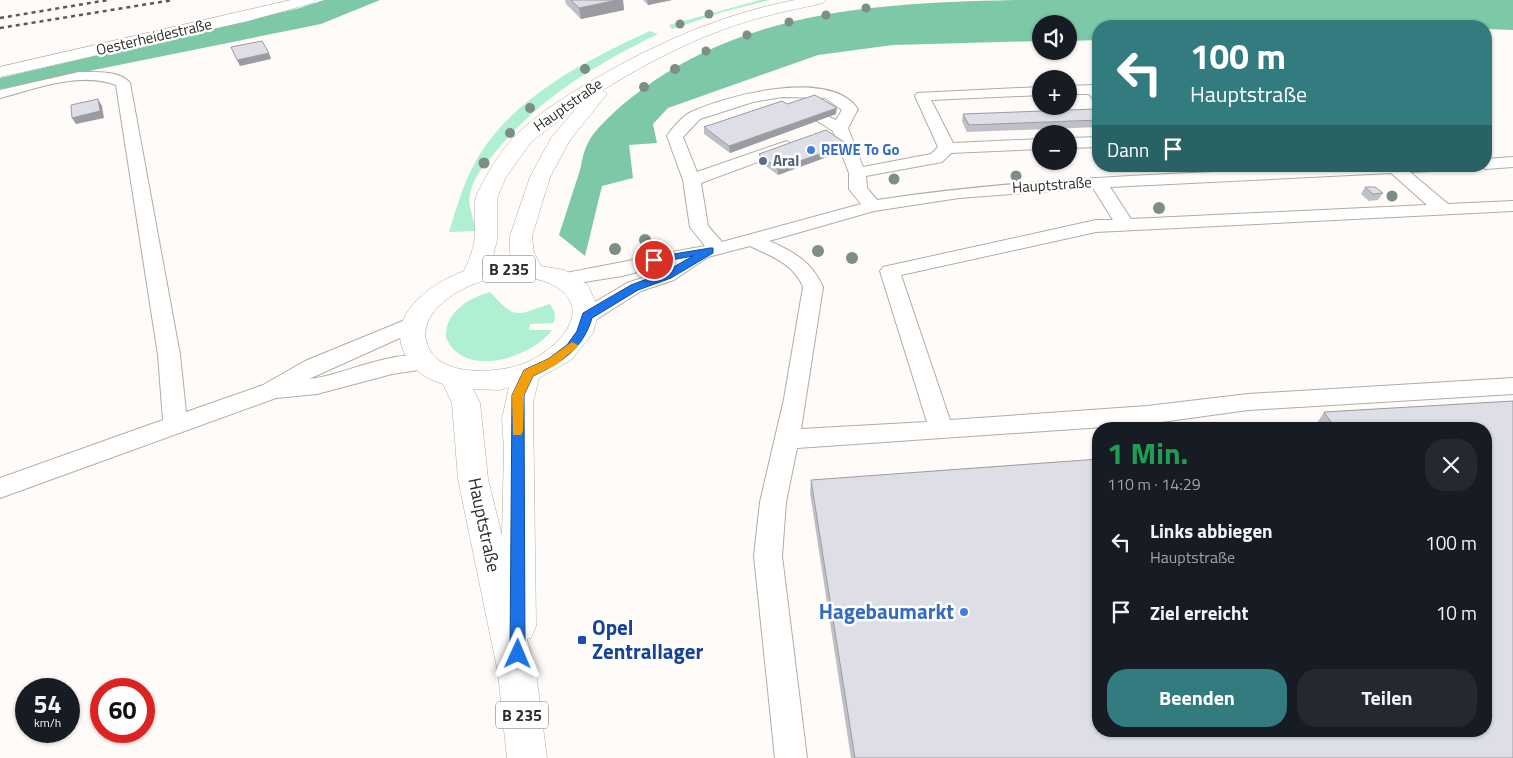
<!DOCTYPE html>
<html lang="de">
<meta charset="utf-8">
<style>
body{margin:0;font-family:"Titillium Web",sans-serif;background:#242831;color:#f1f3f6;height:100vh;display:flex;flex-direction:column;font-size:19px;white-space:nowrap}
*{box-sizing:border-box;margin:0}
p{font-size:16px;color:#9ea1a6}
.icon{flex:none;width:28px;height:28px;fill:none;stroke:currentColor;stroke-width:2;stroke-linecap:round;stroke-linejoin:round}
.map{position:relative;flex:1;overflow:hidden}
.sheet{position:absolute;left:1092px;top:422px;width:400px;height:315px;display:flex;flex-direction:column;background:#171b24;border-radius:20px;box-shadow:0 1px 4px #0004}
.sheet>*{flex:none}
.banner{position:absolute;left:1092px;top:20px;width:400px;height:152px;border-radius:20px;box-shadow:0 1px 4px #0004;background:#327b7e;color:#fff;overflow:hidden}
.fabs{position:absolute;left:1032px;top:15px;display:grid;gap:10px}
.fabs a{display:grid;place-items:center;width:45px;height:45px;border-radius:50%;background:#171b24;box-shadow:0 1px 4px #0004;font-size:25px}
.speed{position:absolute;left:15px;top:678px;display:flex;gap:10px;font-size:25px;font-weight:700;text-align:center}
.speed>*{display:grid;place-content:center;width:65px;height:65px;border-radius:50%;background:#171b24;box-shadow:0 1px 4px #0004;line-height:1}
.speed small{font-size:12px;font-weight:400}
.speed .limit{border:8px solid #d22;background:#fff;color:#111}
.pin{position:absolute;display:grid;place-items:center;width:42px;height:42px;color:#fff;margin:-21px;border:2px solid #fff;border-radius:50%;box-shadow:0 1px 5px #0007}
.me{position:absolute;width:55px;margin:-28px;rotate:1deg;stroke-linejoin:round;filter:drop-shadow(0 0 4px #0008)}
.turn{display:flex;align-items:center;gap:18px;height:105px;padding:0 15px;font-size:22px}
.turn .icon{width:65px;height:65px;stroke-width:2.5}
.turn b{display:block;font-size:35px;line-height:42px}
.then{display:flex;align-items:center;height:48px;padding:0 15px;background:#0003;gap:10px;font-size:19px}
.round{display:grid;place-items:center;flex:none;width:52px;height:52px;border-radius:20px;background:#242831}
.head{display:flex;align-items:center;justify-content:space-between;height:85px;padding:0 15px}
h1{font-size:30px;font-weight:700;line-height:38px;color:#1e9e55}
.action{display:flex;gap:10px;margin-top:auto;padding:10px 15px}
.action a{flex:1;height:58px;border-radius:20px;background:#327b7e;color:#fff;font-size:20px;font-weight:700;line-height:58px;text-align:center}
.action a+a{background:#242831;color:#f1f3f6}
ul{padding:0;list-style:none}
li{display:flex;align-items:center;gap:15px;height:70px;padding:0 15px}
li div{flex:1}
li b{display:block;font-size:19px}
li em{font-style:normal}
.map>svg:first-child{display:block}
.green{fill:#b0f0d2}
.forest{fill:#7dc8a7}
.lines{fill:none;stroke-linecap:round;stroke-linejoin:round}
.service-casing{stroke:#b3aca4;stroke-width:2}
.minor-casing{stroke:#b3aca4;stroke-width:1}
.primary-casing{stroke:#b3aca4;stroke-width:1}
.service{fill:#fff;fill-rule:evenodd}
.minor{fill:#fff;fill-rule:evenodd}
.primary{fill:#fff;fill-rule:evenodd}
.rail{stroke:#5b5855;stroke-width:2.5;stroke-dasharray:4 4;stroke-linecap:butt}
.tree{fill:#7c8e85}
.wall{fill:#bfbfc7}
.shaded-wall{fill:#9b9ba2}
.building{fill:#dedee7;stroke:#9b9ba2}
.route{fill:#1a73e8;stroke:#114b97}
.slow{fill:#f59e0b}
.shop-dot{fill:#3f7fe0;stroke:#fff;stroke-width:2}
.service-dot{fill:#5c6f8a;stroke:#fff;stroke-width:2}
.transit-dot{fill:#1a4fb4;stroke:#fff;stroke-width:2}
.labels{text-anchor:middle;stroke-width:5;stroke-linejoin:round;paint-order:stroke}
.far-street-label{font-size:15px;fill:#2f2c29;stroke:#fff}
.far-shop-label{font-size:15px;font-weight:bold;fill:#366cbe;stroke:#fff;text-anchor:start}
.far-service-label{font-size:15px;font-weight:bold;fill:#4e5e75;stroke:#fff;text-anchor:start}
.shield{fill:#fff;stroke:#6d6b69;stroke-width:1}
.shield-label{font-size:16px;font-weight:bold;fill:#2f2c29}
.street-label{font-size:18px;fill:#2f2c29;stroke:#fff}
.near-shop-label{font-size:21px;font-weight:bold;fill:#366cbe;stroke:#fff;text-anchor:end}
.near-transit-label{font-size:21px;font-weight:bold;fill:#164399;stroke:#fff;text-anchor:start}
</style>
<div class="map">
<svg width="1513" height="758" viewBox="0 0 1513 758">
<rect width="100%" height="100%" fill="#fefbf8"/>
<g class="green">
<polygon points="760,0 770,0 723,12 672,29 669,25"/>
<path d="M650 31 658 34C596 64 536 100 493 155 483 166 473 179 470 194 467 208 475 218 475 231L449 232C458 202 467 171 486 145 525 91 591 58 650 31Z"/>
<path d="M490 292C517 321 515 315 550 304L555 313 554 323 530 324 529 330H552C532 358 462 380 446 337 445 312 469 298 490 292Z"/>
</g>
<g class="forest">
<polygon points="324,0 380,0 321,24 0,89 0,78 300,8"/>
<path d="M1015 0H1513V30L1486 29V26H1099V40L1069 41V24H1041V41L893 45 818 55 668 108 653 124 657 143 629 145 633 178 602 186 585 256 559 235C566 213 573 192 580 170 582 161 584 149 589 141 596 127 627 100 640 91 748 9 884 3 1015 0Z"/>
</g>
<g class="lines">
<defs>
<g id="service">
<path d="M79 72C94 72 120 70 130 83L180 355 186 412 263 385 305 361 415 316 422 318 425 323 422 328 309 379C346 375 395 347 432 358L435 363 432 368 392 374 317 394 276 398 0 498V478L163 420 158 355 116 85C79 71 36 89 0 98V90Z"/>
<polygon points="1093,85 1099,87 1099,101 1094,100 1089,94 1069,94 1069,86"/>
<path d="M1041 87V95L931 100 953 143 1041 139V149L951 153 942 162 866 176 867 188 877 200C975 185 1070 179 1168 174 1259 170 1349 166 1440 166L1432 171 1410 172 1448 204 1513 201V211L1096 232 901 275 950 420 1147 406 1248 394 1513 378V394L1248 410 1147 424 797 448 786 502 782 556 807 758H775L754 556 760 502 784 399 803 287C794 264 771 256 750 246L708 257 674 280 641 291 594 321 587 323 580 321 577 316 580 311 627 283 660 272 675 262 622 276 565 285 558 283 555 279 558 275 565 273C612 265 658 254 705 246L690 227 683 180 667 136C672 128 683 116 691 112 728 95 830 68 858 109L848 128 863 167 931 154 938 147 915 96 917 93ZM782 97 825 98 842 110 836 120 822 114 814 119 833 131 849 173V189L861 204 722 242 708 226 701 183 793 149 795 146 787 141 781 143 697 172 683 137 700 119 753 102ZM1391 173 1427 205 1131 219 1110 187ZM1093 188 1113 220H1096L883 267 880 271 927 422 801 429 823 287C812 262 793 251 769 241L874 211 959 198Z"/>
<polygon points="1099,137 1099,147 1069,148 1069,138"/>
<polygon points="1513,157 1513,167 1486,169 1479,166 1486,166 1486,159"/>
</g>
<polygon id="minor" points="291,0 316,0 313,3 248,21 0,77 0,67"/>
<path id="primary" d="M795 0H826L823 3C803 8 783 11 763 17 706 32 653 59 603 90L607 94 570 140 550 177 532 236 534 253 541 266 564 270 588 285 599 311 593 333 571 360 539 378 533 402 536 626 531 638 527 639 536 673 547 758H507L498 673 458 479 452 403 443 384C427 379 415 372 407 358 382 317 431 283 464 271 470 259 474 247 475 235 476 219 471 204 479 190 489 170 501 150 517 134 538 114 563 98 588 83 652 45 721 14 795 0ZM579 105 551 138 530 177 510 236V253L515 262 491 264 497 240V198L506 177 531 142ZM512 276C523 278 539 278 549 283 599 306 559 349 525 363 507 371 469 374 450 366 439 362 431 355 427 344 416 312 461 286 486 280 494 277 503 277 512 276ZM509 387 502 419 504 449 502 536 488 479 480 403 473 389 500 390Z"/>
</defs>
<use href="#service" class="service-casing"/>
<use href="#minor" class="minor-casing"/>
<use href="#primary" class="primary-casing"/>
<use href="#service" class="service"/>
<use href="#minor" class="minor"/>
<use href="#primary" class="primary"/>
<g class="rail">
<polyline points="0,18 108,0"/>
<polyline points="0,28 173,0"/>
</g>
</g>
<g class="tree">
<circle cx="866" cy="8" r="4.5"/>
<circle cx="709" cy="14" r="4.5"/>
<circle cx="826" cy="15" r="4.5"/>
<circle cx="789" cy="22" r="4.5"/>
<circle cx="680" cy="24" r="4.5"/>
<circle cx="747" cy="35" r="4.5"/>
<circle cx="706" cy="51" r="4.5"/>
<circle cx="585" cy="69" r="5"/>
<circle cx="675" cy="69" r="5"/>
<circle cx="644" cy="87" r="5"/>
<circle cx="530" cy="108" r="5"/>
<circle cx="510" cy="133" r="5"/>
<circle cx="484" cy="163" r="5.5"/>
<circle cx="1016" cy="176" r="5.5"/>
<circle cx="894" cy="179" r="5.5"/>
<circle cx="1392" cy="196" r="5.5"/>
<circle cx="1159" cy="208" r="6"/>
<circle cx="645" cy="240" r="6"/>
<circle cx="615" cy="249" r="6"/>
<circle cx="818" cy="251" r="6"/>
<circle cx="852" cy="258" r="6"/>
</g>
<g class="wall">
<polygon points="565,0 623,0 624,10 581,19 566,4"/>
<polygon points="643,0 672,0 648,5"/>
<polygon points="787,104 836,114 730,153 704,134 704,127"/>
<polygon points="1099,113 1099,127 967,132 962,121 963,114"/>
<polygon points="846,150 778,175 759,161 759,154"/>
<polygon points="1365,187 1383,193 1378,200 1369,201 1361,194"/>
<polygon points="1513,401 1513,758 851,758 810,493 811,480 1099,731 1486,429 1317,429 1315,426 1324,412"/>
</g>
<g class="shaded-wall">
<polygon points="617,0 623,0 624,10 581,19 579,8"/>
<polygon points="647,0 672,0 648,5"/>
<polygon points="269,53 271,59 240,66 237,60"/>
<polygon points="98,99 102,106 104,118 76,124 72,118"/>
<polygon points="837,108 836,114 730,153 729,146"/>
<polygon points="847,144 846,150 778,175 778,169"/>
</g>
<g class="building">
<polygon points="571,0 617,0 579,8"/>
<polygon points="262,41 269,53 237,60 231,47"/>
<polygon points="815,95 837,108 729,146 704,127 782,101 787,104"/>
<polygon points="98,99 100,111 72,118 71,105"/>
<polygon points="1096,109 1099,113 1099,120 969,125 963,114"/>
<polygon points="826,130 847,144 778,169 759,154"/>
<polygon points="1365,187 1375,187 1383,193 1373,194"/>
<polygon points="1513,401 1513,758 855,758 811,480 1099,459 1099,731 1486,731 1486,429 1336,429 1324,412"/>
</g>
<path class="route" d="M710 248H713V253L671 278 638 290 592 318C583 349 561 363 533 376L524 395 525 654 523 659 518 661 512 659 510 654 512 395 524 370 548 359 567 345 577 331 583 313 631 285 663 273 693 256 654 263 649 260 650 258Z"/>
<polygon class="slow" points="572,342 578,345 576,348 556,365 533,376 524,395 523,431 521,435 513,435 512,395 524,370 548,359"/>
<g class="shop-dot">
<circle cx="811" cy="150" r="5"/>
<circle cx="964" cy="612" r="5"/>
</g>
<circle class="service-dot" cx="763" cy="161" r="5"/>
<rect class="transit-dot" x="577" y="635" width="10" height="10" rx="2.5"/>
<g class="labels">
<g class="far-street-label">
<text transform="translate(154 37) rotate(-13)" y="5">Oesterheidestraße</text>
<text transform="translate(568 105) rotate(-35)" y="5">Hauptstraße</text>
<text transform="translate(1052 185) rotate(-4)" y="5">Hauptstraße</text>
</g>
<g class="far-shop-label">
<text x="821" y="155">REWE To Go</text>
</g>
<g class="far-service-label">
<text x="773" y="166">Aral</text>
</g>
<g class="shield">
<rect x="483" y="255.5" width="52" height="27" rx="4"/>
<rect x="496" y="701.5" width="52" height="27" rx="4"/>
</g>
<g class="shield-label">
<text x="509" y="275">B 235</text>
<text x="522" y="721">B 235</text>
</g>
<g class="street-label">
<text transform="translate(484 525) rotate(78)" y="6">Hauptstraße</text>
</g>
<g class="near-shop-label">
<text x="954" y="619">Hagebaumarkt</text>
</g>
<g class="near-transit-label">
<text x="592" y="635">Opel<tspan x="592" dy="24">Zentrallager</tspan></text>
</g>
</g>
</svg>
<div class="fabs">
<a><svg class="icon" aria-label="sound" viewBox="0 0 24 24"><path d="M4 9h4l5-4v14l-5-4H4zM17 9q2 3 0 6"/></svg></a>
<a>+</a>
<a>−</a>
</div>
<div class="speed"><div>54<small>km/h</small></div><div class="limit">60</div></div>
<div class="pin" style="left:654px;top:260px;background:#d93025"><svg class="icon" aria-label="arrive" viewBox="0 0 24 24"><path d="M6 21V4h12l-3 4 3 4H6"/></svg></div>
<svg class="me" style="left:518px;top:654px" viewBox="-20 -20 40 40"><path d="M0-17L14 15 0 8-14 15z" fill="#1a73e8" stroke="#fff" stroke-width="4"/></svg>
<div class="banner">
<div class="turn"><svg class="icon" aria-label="left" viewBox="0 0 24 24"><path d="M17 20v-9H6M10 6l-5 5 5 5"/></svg><div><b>100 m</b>Hauptstraße</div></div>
<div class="then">Dann<svg class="icon" aria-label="arrive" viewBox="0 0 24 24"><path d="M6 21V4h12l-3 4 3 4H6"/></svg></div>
</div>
<section class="sheet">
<div class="head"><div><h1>1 Min.</h1><p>110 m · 14:29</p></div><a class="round"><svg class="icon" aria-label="close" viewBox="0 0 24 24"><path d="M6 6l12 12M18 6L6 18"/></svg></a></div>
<ul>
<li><svg class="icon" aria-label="left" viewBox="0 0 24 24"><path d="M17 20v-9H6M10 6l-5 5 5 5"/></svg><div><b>Links abbiegen</b><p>Hauptstraße</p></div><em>100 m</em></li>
<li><svg class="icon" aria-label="arrive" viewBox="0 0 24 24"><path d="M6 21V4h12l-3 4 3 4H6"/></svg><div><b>Ziel erreicht</b></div><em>10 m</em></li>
</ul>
<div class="action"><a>Beenden</a><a>Teilen</a></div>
</section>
</div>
